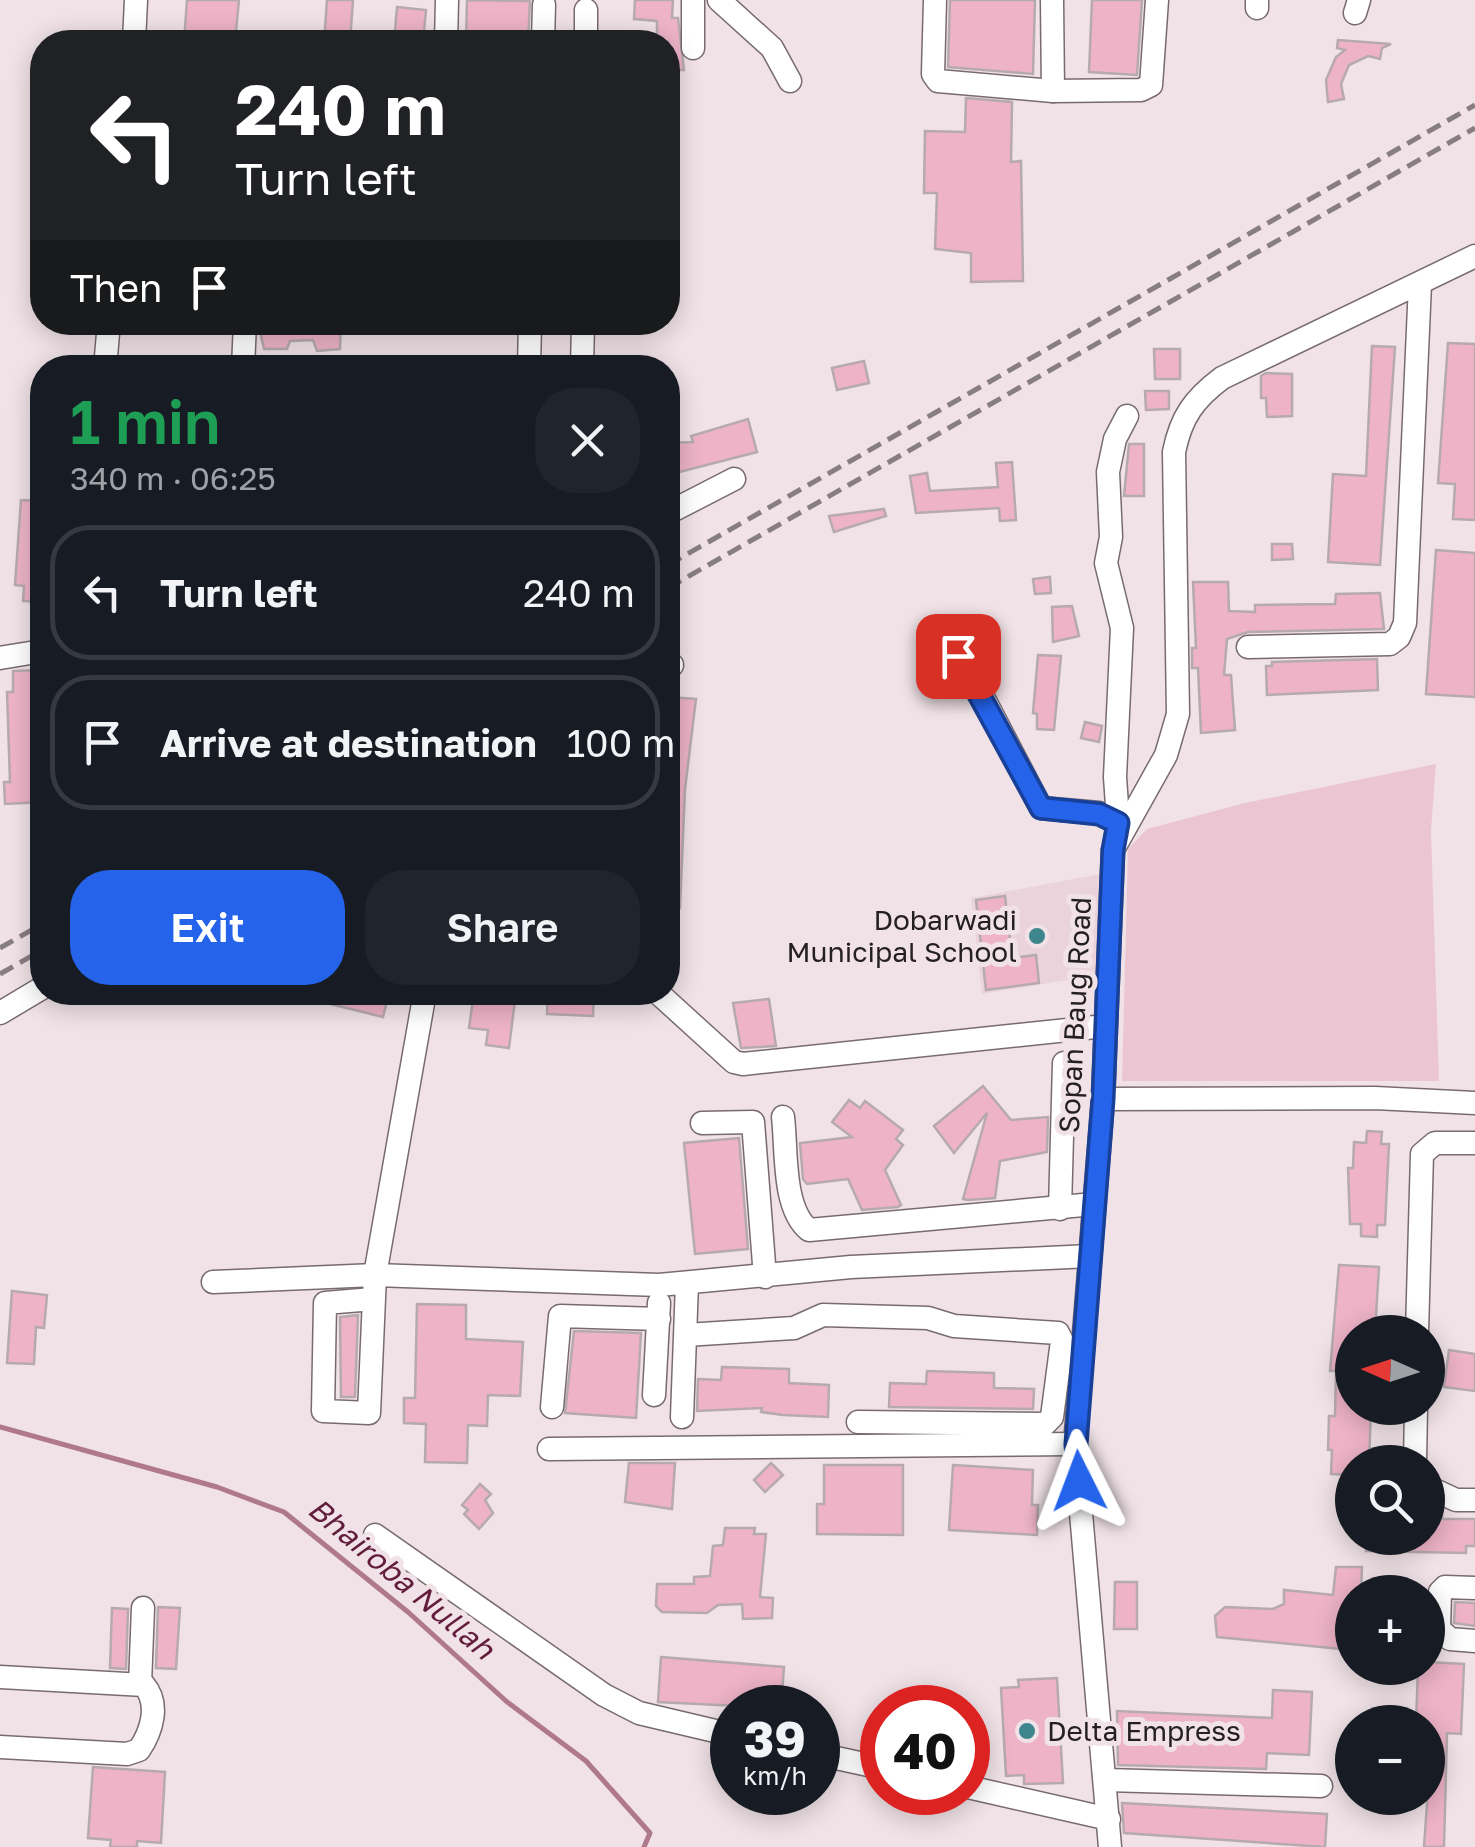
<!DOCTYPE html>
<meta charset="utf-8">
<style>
body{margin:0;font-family:"Golos Text",sans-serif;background:#20242c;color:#f1f3f6;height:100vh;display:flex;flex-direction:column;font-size:38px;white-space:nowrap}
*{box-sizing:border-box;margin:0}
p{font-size:32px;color:#9ea1a6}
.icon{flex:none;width:55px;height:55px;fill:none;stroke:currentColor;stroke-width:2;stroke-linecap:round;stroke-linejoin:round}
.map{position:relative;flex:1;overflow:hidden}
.details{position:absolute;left:30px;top:355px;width:650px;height:650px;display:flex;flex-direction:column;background:#171b24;border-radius:40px;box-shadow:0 5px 25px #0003}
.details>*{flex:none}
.guide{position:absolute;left:30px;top:30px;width:650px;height:305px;border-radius:40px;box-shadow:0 5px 25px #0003;background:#202124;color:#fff;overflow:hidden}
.needle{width:65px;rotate:273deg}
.fabs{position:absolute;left:1335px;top:1315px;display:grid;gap:20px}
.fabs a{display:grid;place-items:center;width:110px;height:110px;border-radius:50%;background:#171b24;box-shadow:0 5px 25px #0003;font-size:50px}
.speed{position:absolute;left:710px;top:1685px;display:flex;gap:20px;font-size:50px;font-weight:700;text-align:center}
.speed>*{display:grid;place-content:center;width:130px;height:130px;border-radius:50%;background:#171b24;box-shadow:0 5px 25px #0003;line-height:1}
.speed small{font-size:25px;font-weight:400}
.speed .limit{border:15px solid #d22;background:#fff;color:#111}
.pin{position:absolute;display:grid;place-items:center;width:85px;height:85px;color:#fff;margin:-42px;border-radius:20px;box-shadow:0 5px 15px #0006}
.me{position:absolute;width:110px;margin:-55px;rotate:357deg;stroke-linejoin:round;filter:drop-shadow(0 0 8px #0008)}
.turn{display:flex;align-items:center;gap:35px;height:210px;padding:0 40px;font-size:45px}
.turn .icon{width:130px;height:130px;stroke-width:2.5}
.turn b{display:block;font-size:70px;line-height:85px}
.then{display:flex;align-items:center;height:95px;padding:0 40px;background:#0003;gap:20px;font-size:38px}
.round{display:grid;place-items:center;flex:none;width:105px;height:105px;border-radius:40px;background:#20242c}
.head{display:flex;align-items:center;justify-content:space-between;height:170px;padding:0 40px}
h1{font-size:60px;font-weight:600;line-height:75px;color:#1e9e55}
.button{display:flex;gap:20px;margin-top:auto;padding:20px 40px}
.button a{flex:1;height:115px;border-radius:40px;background:#2563eb;color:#fff;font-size:40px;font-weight:600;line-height:115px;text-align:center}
.button a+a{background:#20242c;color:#f1f3f6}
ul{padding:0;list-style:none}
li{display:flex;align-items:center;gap:30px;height:135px;margin:0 20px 15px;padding:0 20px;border:5px solid #363941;border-radius:40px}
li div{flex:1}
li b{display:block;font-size:38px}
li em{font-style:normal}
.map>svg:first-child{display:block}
.built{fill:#ead3da}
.green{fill:#ebc6d2}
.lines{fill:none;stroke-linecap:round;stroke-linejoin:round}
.stream{stroke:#af788b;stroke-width:5}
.building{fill:#eeb3c7;stroke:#b7aaae;stroke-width:2.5}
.minor-casing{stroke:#786b6f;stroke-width:25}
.minor{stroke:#fff;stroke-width:22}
.rail{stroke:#877e81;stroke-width:5;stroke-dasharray:15 8;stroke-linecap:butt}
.route-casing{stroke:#184099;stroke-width:25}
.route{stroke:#2563eb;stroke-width:18}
.poi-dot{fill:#3e858e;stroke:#f0e2e6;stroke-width:4}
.labels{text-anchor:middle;stroke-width:10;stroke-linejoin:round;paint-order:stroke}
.poi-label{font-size:28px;fill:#241f21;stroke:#f0e2e6;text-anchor:end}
.street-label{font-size:28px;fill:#241f21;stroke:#f0e2e6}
.water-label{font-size:30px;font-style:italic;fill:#621d3c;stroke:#f0e2e6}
</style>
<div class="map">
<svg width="1475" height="1847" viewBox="0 0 1475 1847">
<rect width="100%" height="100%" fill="#f0e2e6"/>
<polygon class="built" points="1100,874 1097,975 982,994 971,898"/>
<polygon class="green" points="1436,764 1431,831 1439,1081 1122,1081 1128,849 1147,829 1245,803"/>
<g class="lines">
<polyline class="stream" points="0,1427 217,1487 284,1512 408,1612 506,1701 586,1761 650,1833 644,1847"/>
</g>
<g class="building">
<polygon points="187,0 239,0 235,42 184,42"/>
<polygon points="327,0 353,0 350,42 324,42"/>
<polygon points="467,0 530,1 528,42 466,42"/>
<polygon points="635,0 673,0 672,18 678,18 684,70 668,70 668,42 657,42 657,21 634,19"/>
<polygon points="950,0 1035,0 1033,74 948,67"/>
<polygon points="1092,0 1142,0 1137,75 1089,72"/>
<polygon points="397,7 426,10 423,42 394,42"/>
<polygon points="1338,40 1391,44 1382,48 1380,59 1368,56 1349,65 1341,84 1344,99 1328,102 1326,80 1336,57 1345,50 1337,48"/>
<polygon points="966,98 1012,102 1011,162 1021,161 1023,281 971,282 971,253 935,249 937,193 924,193 925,131 965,132"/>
<polygon points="266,322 341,322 340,349 317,351 313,340 290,341 287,349 264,349 261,336"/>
<polygon points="1448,343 1475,344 1475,520 1453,519 1455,484 1438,483"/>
<polygon points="1372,346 1395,347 1380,565 1328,562 1333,474 1366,476"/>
<polygon points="1154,349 1180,349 1180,379 1155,379"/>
<polygon points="864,361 869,383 837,390 832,368"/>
<polygon points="1266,373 1292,374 1292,416 1267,417 1266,398 1261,398 1261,376"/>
<polygon points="1145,391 1169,391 1169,409 1146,410"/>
<polygon points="748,419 757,452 668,475 668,443 693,442 691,436"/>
<polygon points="1129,444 1144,444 1144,496 1124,496"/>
<polygon points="1012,462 1016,520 1000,521 999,508 916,513 910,476 927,473 930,491 998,487 996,463"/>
<polygon points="21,500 42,501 42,602 23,601 24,586 15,585"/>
<polygon points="884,509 886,516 834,532 829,516"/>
<polygon points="1272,544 1292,544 1293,559 1272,560"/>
<polygon points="1436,550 1475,553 1475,697 1426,694"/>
<polygon points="1050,577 1051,593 1035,594 1033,579"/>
<polygon points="1193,582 1228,582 1229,611 1255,612 1255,605 1335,604 1336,594 1380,593 1384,629 1248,632 1227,639 1224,675 1231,675 1235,730 1201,733 1198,668 1192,668 1192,648 1196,648"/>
<polygon points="1072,606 1079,636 1053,642 1052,607"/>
<polygon points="1038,655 1061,656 1054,730 1037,729 1037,714 1033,713"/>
<polygon points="1377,659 1378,690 1267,695 1266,666 1272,666 1272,662"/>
<polygon points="42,670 42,802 5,804 4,782 10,782 7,692 13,692 13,671"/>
<polygon points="668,697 696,699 685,789 680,908 668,908"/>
<polygon points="1085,722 1102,726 1099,742 1081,738"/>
<polygon points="1005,896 1012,958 1036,955 1039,983 986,990 976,900"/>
<polygon points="307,992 369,992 388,997 383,1017 306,998"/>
<polygon points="474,992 516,992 509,1048 486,1045 488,1030 469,1028"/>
<polygon points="548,992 594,992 593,1016 547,1014"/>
<polygon points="769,999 776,1046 741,1048 733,1003"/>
<polygon points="983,1086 1011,1120 1048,1117 1047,1152 1000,1161 995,1198 968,1200 963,1199 987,1113 954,1153 934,1126"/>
<polygon points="849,1100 860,1108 865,1101 903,1130 896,1139 903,1145 885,1170 901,1205 898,1207 862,1210 848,1179 807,1184 803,1179 800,1143 852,1137 832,1122"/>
<polygon points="1367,1131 1382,1132 1381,1144 1389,1144 1385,1225 1377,1225 1377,1237 1361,1236 1361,1224 1350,1224 1348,1168 1353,1168 1354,1142 1366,1143"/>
<polygon points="739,1138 748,1249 695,1254 684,1143"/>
<polygon points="1339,1265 1379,1267 1375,1332 1352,1332 1352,1408 1371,1408 1369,1462 1352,1462 1352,1475 1331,1474 1332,1450 1328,1450 1329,1416 1335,1416 1336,1371 1330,1371"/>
<polygon points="12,1291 47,1295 44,1328 36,1327 34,1364 7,1363"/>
<polygon points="417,1304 466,1305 466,1339 523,1342 520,1396 488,1395 487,1426 468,1425 467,1463 425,1462 426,1424 404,1423 404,1398 415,1398"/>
<polygon points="358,1315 355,1397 341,1397 340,1317"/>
<polygon points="574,1331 641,1333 636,1418 565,1413"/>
<polygon points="1449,1350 1475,1354 1475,1391 1444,1387"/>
<polygon points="722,1367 789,1369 789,1383 829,1385 828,1417 783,1415 761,1412 762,1408 697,1411 698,1379 721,1380"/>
<polygon points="927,1371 994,1373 994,1388 1034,1389 1033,1409 889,1407 890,1383 926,1384"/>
<polygon points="629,1463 675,1463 672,1509 625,1502"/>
<polygon points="771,1463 783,1475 765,1492 754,1480"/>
<polygon points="824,1465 903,1465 903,1535 817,1534 817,1504 824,1504"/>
<polygon points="953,1465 1033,1470 1032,1505 1038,1505 1037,1535 949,1530"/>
<polygon points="480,1484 491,1494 485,1500 493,1513 479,1529 464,1514 468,1510 462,1505"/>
<polygon points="1428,1511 1442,1512 1442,1519 1475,1519 1475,1546 1466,1546 1466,1553 1366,1551 1366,1538 1428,1538"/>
<polygon points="725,1528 755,1528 754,1534 766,1534 760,1597 773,1598 772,1618 743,1619 742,1604 718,1605 707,1613 662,1612 656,1606 657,1584 694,1584 694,1577 710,1576 713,1546 723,1545"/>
<polygon points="1336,1567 1362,1567 1361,1592 1352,1592 1352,1650 1217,1637 1215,1616 1225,1607 1273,1609 1284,1604 1284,1590 1333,1595"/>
<polygon points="1115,1582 1137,1582 1137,1629 1114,1629"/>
<polygon points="1455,1602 1475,1603 1475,1626 1454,1623"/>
<polygon points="158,1607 180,1608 176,1669 156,1668"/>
<polygon points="112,1608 128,1609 126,1669 110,1668"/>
<polygon points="661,1657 784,1667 781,1708 658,1702"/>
<polygon points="1428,1662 1464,1664 1461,1734 1447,1733 1444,1847 1424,1847 1432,1732 1428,1732 1428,1722 1416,1722 1418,1668 1428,1668"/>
<polygon points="1057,1678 1063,1783 1024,1784 1024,1775 1006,1776 1001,1688 1019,1687 1018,1680"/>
<polygon points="1273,1690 1312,1692 1309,1755 1267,1753 1266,1769 1118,1765 1117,1711 1272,1718"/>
<polygon points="93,1767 165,1772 161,1843 137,1841 137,1847 110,1847 111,1840 88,1838"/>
<polygon points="1122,1803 1327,1814 1325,1847 1124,1833"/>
</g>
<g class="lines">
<defs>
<g id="minor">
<polyline points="693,0 693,48"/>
<polyline points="719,0 772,48 790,81"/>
<polyline points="935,0 933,74 938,81 1053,91 1141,90 1151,85 1157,0"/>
<polyline points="1052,0 1053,91"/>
<polyline points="1257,8 1257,0"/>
<polyline points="1355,13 1359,0"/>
<polyline points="134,42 136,0"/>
<polyline points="446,42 447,0"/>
<polyline points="543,42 544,5"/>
<polyline points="586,42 586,10"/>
<polyline points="105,368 109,322"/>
<polyline points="243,368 245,322"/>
<polyline points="529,368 530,322"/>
<polyline points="582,368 583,322"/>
<polyline points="668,513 734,479"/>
<polyline points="945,637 971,674 1041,808 1099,813 1117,823"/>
<polyline points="1248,647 1390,644 1399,637 1405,623 1420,284"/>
<polyline points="0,658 42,651"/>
<polyline points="668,666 672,665"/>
<polyline points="1119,834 1115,777 1122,628 1106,563 1111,537 1108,472 1115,439 1127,416"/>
<polyline points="657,992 734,1062 743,1064 1105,1026"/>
<polyline points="0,1013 42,988"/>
<polyline points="1103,1099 1375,1098 1475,1103"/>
<path d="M783 1117C787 1150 782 1208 809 1230L1094 1204"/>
<polyline points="702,1123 753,1122 765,1277"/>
<polyline points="1060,1209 1064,1063"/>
<polyline points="213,1282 375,1275 659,1285 851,1267 1090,1256"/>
<polyline points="373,1299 325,1303 323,1411 369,1413 375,1275 425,992"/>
<polyline points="1417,1332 1422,1154 1435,1143 1475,1143"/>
<polyline points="686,1335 794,1328 823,1315 928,1318 954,1326 1058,1333 1062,1341 1052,1417 1045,1424 858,1422"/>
<polyline points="654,1395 659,1303"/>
<polyline points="552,1407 560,1316 659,1319"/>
<polyline points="682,1417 687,1283"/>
<polyline points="549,1449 1075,1444"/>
<polyline points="1415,1462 1416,1408"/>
<polyline points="1428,1487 1456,1500 1475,1500"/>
<polyline points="375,1535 604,1695 639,1713 732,1735"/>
<polyline points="1475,1588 1445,1587 1440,1592 1439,1629 1450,1639 1475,1641"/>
<path d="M0 1677 144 1685C160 1704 152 1731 139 1750L127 1754 0 1747"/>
<polyline points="140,1684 143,1608"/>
<polyline points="818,1754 882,1768"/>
<polyline points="1106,1780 1321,1786"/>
<polyline points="968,1787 1109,1819"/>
<path d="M1110 1847 1075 1444 1103 1099 1113 850 1166 755 1178 714 1174 452C1181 417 1194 399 1222 378L1475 256"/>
</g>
</defs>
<use href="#minor" class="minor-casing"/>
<use href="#minor" class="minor"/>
<g class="rail">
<polyline points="668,565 1475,105"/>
<polyline points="668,588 1475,128"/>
<polyline points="0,948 42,924"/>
<polyline points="0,974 42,950"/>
</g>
</g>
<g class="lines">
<defs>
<polyline id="route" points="958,656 1041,808 1099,814 1118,823 1113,850 1103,1099 1076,1444 1079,1481"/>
</defs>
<use href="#route" class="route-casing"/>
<use href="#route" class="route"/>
</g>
<g class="poi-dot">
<circle cx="1037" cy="936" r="10"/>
<circle cx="1027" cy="1731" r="10"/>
</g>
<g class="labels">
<g class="poi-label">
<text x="1017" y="930">Dobarwadi<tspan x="1017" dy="32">Municipal School</tspan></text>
<text x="1047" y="1741" text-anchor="start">Delta Empress</text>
</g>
<g class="street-label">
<text transform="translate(1075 1015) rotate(-87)" y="10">Sopan Baug Road</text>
</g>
<g class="water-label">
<text transform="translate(401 1579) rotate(40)" y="10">Bhairoba Nullah</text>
</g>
</g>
</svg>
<div class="fabs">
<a><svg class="needle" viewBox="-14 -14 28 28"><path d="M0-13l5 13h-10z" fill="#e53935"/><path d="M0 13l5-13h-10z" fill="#9ea1a6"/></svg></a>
<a><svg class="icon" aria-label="search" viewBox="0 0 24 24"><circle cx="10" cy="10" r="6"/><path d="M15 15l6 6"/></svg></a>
<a>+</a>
<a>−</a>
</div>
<div class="speed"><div>39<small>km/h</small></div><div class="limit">40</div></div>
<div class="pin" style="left:958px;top:656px;background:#d93025"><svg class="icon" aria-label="arrive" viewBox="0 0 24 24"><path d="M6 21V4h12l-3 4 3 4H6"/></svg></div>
<svg class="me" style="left:1079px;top:1481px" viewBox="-20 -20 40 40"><path d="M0-17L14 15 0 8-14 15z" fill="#2563eb" stroke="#fff" stroke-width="4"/></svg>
<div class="guide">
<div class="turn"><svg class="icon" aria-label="left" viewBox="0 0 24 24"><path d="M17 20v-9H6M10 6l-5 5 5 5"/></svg><div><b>240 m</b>Turn left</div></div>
<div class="then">Then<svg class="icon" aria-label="arrive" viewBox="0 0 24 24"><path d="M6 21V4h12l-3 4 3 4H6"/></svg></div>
</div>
<section class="details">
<div class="head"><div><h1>1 min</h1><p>340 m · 06:25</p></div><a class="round"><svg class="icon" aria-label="close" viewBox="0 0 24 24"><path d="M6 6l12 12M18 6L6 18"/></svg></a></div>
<ul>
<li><svg class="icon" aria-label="left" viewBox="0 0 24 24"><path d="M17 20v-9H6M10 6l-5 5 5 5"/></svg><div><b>Turn left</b></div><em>240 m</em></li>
<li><svg class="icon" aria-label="arrive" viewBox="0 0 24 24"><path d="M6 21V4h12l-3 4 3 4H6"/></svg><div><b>Arrive at destination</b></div><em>100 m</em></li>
</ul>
<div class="button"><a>Exit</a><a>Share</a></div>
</section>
</div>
